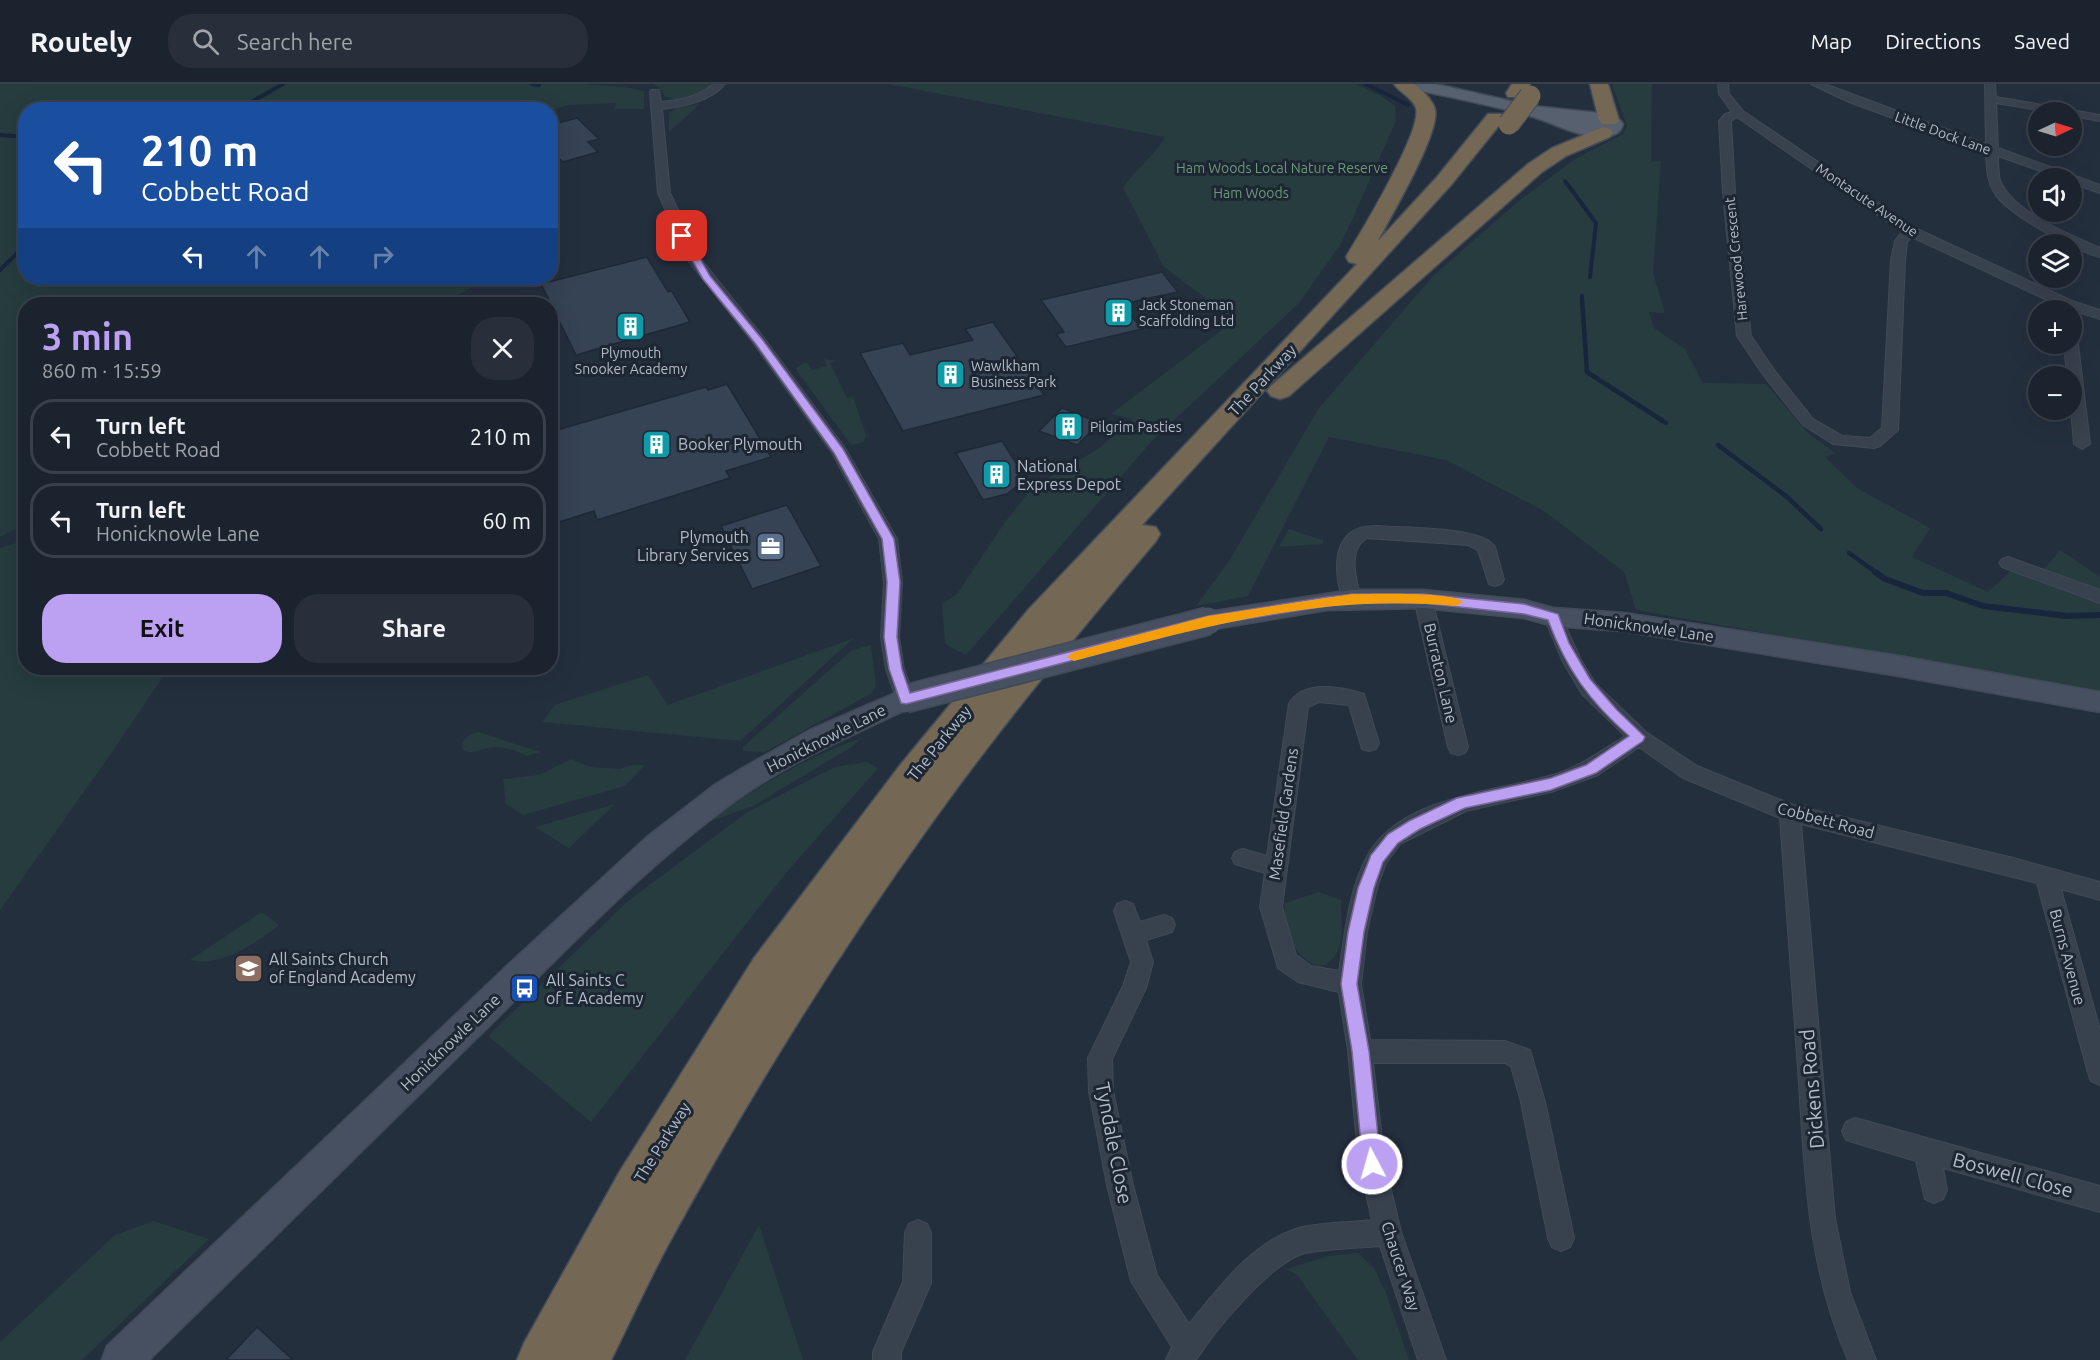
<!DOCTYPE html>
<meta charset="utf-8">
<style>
body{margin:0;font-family:Ubuntu,sans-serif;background:#282f3a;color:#f1f3f6;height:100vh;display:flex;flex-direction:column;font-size:22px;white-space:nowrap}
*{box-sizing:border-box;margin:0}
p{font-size:20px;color:#a0a4aa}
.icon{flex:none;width:33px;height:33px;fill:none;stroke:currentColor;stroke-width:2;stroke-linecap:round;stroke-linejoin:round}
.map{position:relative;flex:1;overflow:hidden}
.details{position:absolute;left:18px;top:213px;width:540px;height:378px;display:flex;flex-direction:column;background:#1b232e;border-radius:24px;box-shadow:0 6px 24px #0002,0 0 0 2px #39404a}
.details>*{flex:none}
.guide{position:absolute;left:18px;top:18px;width:540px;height:183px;border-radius:24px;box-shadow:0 6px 24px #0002,0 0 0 2px #39404a;background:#1a4fa0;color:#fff;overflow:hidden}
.needle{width:39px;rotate:86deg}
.fabs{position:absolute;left:2028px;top:18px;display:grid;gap:12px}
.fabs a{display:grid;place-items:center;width:54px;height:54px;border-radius:50%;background:#1b232e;box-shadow:0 6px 24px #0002,0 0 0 2px #39404a;font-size:30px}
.pin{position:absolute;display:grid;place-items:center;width:51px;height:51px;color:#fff;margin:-26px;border-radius:12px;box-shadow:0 3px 9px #0006}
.me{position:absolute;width:66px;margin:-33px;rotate:354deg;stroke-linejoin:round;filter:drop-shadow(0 0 4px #0008)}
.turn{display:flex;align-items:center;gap:21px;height:126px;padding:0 24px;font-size:27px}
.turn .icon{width:78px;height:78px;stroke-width:2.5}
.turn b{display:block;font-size:42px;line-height:51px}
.lanes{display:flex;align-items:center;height:57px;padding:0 24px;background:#0003;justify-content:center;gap:30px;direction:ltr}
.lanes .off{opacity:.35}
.round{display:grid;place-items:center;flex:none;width:63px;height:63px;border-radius:24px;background:#282f3a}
.overview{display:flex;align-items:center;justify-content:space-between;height:102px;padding:0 24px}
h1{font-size:36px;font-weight:600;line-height:45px;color:#bca0f2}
.cta{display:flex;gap:12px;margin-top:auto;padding:12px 24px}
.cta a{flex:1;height:69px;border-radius:24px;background:#bca0f2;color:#111;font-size:24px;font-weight:600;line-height:69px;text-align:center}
.cta a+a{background:#282f3a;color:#f1f3f6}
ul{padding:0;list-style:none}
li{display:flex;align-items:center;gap:18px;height:75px;margin:0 12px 9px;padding:0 12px;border:3px solid #39404a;border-radius:24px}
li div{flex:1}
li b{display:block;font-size:22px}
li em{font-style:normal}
header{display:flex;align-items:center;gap:36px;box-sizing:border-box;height:84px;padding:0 30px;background:#1b232e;border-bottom:2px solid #39404a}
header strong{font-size:28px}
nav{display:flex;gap:33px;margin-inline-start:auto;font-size:21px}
.search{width:420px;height:54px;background:#282f3a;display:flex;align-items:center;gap:15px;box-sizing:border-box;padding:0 21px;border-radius:24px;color:#a0a4aa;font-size:22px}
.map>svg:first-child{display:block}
.green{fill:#263c3f}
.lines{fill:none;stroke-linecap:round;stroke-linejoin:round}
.stream-far2{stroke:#17263c;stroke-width:4}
.stream-far1{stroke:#17263c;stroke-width:4.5}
.stream{stroke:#17263c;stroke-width:6}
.building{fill:#364354;stroke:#1f2835;stroke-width:1.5}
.street-casing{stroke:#414a57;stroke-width:2}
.secondary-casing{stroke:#414a57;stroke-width:3}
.primary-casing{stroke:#414a57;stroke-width:3}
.highway-casing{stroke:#434c59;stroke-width:3}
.street{fill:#38414e;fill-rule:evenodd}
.secondary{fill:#465061;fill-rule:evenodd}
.primary{fill:#56606e;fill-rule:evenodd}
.highway{fill:#746855;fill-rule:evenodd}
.secondary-bridge-casing{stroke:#414a57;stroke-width:30;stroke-linecap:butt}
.highway-bridge-casing{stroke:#434c59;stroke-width:23;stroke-linecap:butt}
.secondary-bridge{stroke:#465061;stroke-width:27}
.highway-bridge{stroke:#746855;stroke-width:21}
.route{fill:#bca0f2;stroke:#7a689d;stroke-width:1.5}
.slow{fill:#f59e0b}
.labels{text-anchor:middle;stroke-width:6;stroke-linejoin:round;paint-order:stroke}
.far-street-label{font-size:14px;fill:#b4bcc9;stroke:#1d2633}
.far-park-label{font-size:14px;fill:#6b9a76;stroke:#1d2633}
.far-poi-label{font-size:14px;fill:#b4bcc9;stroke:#1d2633;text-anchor:start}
.street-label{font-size:16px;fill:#b4bcc9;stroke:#1d2633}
.poi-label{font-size:16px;fill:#b4bcc9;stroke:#1d2633;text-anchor:start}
.near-street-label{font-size:20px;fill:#b4bcc9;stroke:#1d2633}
</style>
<header>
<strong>Routely</strong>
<div class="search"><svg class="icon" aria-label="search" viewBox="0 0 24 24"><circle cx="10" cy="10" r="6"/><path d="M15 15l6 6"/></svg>Search here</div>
<nav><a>Map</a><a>Directions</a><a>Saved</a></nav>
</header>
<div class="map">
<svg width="2100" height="1276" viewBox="0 0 2100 1276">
<rect width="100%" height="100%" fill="#242f3e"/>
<g class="green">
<path d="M0 0H585C599 2 639 2 646 9H644V25H615L616 19 569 21 551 26H26V194H490L441 220H26L25 440 0 453Z"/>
<path d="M653 0H711C698 11 683 20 665 12L659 3Z"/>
<path d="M888 0H1356L1381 12 1395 22 1396 37 1342 158 1299 219 1151 358 966 571 945 560 942 520 957 510 1005 438 1034 402 1098 365 1132 335 1111 330 1235 236 1164 183 1123 104C1135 85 1155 72 1165 53Z"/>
<polygon points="1612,0 1652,0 1651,78 1661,77 1653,189 1665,229 1649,228 1654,244 1685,265 1703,299 1766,300 1807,348 1835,369 1825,373 1857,404 1930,444 1912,473 1988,508 2020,478 2042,488 2060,466 2100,493 2100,609 1636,526 1624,488 1544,427 1446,376 1329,353 1248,512 1196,522 1229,477 1319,324 1434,191 1520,116 1575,75 1623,50 1627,42"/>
<polygon points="700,20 669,48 669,29 677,24"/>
<polygon points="824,275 836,277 830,279 847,314 853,313 866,351 864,358 851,361 795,284 807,278 812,286 827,282"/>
<polygon points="1289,445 1323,456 1323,460 1279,463"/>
<polygon points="25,456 26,584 169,584 110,671 0,826 0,464"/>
<polygon points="854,554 740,657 542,638 555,621 648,591 668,621"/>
<polygon points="871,561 876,602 872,609 765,668 743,667 743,663 852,566"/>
<path d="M479 648 540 668 527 672C515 665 498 661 483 665 475 667 473 670 464 667L462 663C462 653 471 650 479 648Z"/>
<path d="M861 654 850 664 753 722 709 738C755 703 806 674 861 654Z"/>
<polygon points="571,675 590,683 620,685 632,681 645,681 625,702 523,731 506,720 503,695 539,691"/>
<polygon points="867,678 878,684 786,789 591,1038 488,952 628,817 746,729 834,683"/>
<polygon points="615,720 569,764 535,743"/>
<path d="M1319 808 1341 816C1341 841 1348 873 1320 883 1291 873 1287 847 1284 819Z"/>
<path d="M262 828 279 841C257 859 219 884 190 876Z"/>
<polygon points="153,1137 209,1155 82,1276 0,1276 0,1258 115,1151"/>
<polygon points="759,1141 803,1276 685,1276"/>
<polygon points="1358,1169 1374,1184 1386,1209 1409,1276 1358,1276 1298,1192 1287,1185 1328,1172"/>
</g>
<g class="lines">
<g class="stream-far2">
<polyline points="532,0 539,1"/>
<polyline points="1366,0 1408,21"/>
<polyline points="237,26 283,0"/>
<polyline points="0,51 26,53"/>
<polyline points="1565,97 1596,139 1590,193"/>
<polyline points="0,186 26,161"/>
<polyline points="1582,212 1582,216"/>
</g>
<g class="stream-far1">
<polyline points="1582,215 1587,288 1666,339"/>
<polyline points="1718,361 1786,412 1821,445"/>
<polyline points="1849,469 1877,489"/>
</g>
<polyline class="stream" points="1875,488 1885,495 1923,509 1946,509 1983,522 2067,532 2100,531"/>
</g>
<g class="building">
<polygon points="577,34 599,55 588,58 598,68 563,78 550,66 550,41"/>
<polygon points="647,173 668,208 672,207 690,238 576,271 541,200"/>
<polygon points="1162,188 1178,208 1122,220 1142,245 1066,263 1056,250 1064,248 1041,216"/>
<polygon points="993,238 1044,311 903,347 860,269 903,259 910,271 973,256 965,245"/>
<polygon points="727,300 771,373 726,387 730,394 597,436 594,427 556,439 550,426 550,348 706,303 708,306"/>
<polygon points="1062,324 1100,339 1077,361 1039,347"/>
<polygon points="1002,357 1026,395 1019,397 1021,399 1007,410 983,416 956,369"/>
<polygon points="787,421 821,482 752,505 721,442"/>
<polygon points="257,1243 293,1276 226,1276"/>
</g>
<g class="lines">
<defs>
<g id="street">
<path d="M713 0H725C709 18 685 22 662 25L670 109 700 174 764 254 845 364 897 455 902 498 899 553 904 585 915 615 912 620 905 622 898 620 886 585 881 553 884 498 879 455 832 369 754 260 687 175 658 109 650 8 651 6H659L661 18C681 16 698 13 713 0Z"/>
<path d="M1718 0H1728L1729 10 1743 27 1915 144 2072 217 2100 226V235L2062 223 1912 153 1907 158 1905 176 1898 346 1880 362 1874 364 1833 360 1803 341 1764 292 1737 252 1723 109 1719 37 1725 30 1732 28 1719 10ZM1737 33 1902 148 1895 157 1891 176 1882 344 1870 354 1843 352 1813 335 1774 286 1751 252 1735 109 1731 37Z"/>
<path d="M1811 0H1825L1986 60 1985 0H1995L1996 13 2100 31V37L2072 32V28H2050L1996 19 1998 64 2100 101V109L2072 99V94H2061L1998 72C1998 79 1998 89 2000 96 2010 126 2072 152 2100 164V173C2076 167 2006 130 1994 108 1986 95 1987 82 1986 68L1849 18Z"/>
<polygon points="2072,256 2078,260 2090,360 2082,365 2074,360 2071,326 2072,292 2067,292 2064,260 2072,260"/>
<path d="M1377 442C1402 444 1482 442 1495 463L1504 496 1501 500 1495 502 1489 500 1478 466 1468 461 1367 454C1347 466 1356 496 1361 515L1358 519 1352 521 1346 519C1335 501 1332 465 1349 450 1357 443 1367 442 1377 442Z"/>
<polygon points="2008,473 2100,506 2100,519 2002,483 1999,479 2002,475"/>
<polygon points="1423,509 1429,511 1432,515 1468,663 1465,669 1458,671 1451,669 1448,663 1414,515 1417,511"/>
<path d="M1553 526 1559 528 1581 576 1596 600 1646 648 1697 682 1793 721 2013 774 2100 798V816L2061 805 2100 946V1001L2091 997 2088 989 2037 799 1801 740 1835 1135 1850 1208 1876 1276H1848C1806 1179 1805 1088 1798 985 1792 901 1786 818 1780 734L1683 694 1639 663 1598 691 1551 708 1466 727 1400 760 1386 779 1377 804 1367 848 1361 900 1370 956 1505 957 1530 966 1545 1018 1574 1154 1570 1163 1561 1167 1552 1163 1548 1154 1521 1018 1511 982 1505 979H1373L1385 1080 1401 1148 1446 1276H1418L1380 1162C1359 1164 1320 1165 1302 1170 1269 1181 1215 1246 1196 1276H1166L1172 1263 1131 1197 1107 1101 1089 1007 1088 974 1123 902 1131 878 1114 827 1117 820 1125 817 1133 820 1140 838 1164 831 1172 834 1175 841 1172 848 1146 856 1153 878 1146 904 1112 975 1113 1007 1133 1101 1157 1191 1189 1240C1220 1203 1250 1159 1299 1144 1321 1138 1349 1139 1372 1136L1359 1080 1348 967 1339 908 1298 898 1278 884 1260 823 1265 789 1235 780 1232 774 1235 768 1243 765 1267 772 1289 620C1303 595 1342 603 1364 610L1379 659 1376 665 1369 667 1362 665 1349 621 1319 618 1308 623 1282 823 1296 871 1311 882 1339 887C1345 849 1349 803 1369 769 1403 713 1493 708 1549 692 1578 684 1600 668 1625 652L1582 610 1563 578 1544 533 1547 528Z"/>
<polygon points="1855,1034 2100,1102 2100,1128 1943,1084 1947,1106 1943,1115 1934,1119 1925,1115 1916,1077 1846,1056 1842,1047 1846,1038"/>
<polygon points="918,1136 927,1140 931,1149 931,1199 901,1268 901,1276 873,1276 873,1268 903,1198 905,1149 909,1140"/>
</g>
<g id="secondary">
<polygon points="1352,506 1423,506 1524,516 1553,524 1624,529 1899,572 2100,608 2100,628 1899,592 1624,547 1553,542 1524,534 1423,524 1327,526 1208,546 1199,543 1195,537 1199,531 1208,528"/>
<path d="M905 605 914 608 918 615 914 622C855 650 787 679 735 717 643 784 564 868 483 948 372 1057 260 1167 149 1276H102L107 1262 510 879 647 753 716 700 741 685 810 646Z"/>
</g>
<path id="primary" d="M1406 0H1436L1533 22 1600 29 1620 36 1623 40C1621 52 1608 53 1597 53 1572 51 1550 37 1526 31 1487 20 1447 13 1408 4Z"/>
<g id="highway">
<path d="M1394 0H1414C1422 6 1432 15 1435 25 1441 48 1390 134 1378 157L1437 93 1488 30H1502L1505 34 1451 101 1142 441 1156 443 1160 450 1156 457C1078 549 1001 642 931 740 835 874 747 1016 668 1161 648 1198 630 1238 611 1276H517L524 1259 620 1087 754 874 901 680 1028 526 1357 180 1349 178 1346 173C1360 150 1423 46 1416 24 1412 13 1400 9 1394 0Z"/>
<polygon points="1512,0 1530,0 1522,13 1508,13 1506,9"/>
<polygon points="1590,0 1608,0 1619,36 1616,40 1602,40 1599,36"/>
<polygon points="1603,43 1610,45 1613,49 1610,53 1566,72 1542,88 1289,312 1280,315 1271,312 1267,307 1271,302 1528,80 1552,64"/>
</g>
</defs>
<use href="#street" class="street-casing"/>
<use href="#secondary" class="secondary-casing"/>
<use href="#primary" class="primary-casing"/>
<use href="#highway" class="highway-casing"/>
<use href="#street" class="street"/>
<use href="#secondary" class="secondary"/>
<use href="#primary" class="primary"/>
<use href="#highway" class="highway"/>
<defs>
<polyline id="secondary-bridge" points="905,615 1208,537"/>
<polyline id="highway-bridge" points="1509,40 1530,12"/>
</defs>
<use href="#secondary-bridge" class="secondary-bridge-casing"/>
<use href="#highway-bridge" class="highway-bridge-casing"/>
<use href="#secondary-bridge" class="secondary-bridge"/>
<use href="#highway-bridge" class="highway-bridge"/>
</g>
<path class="route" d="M679 150H686L710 192 762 255 843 365 894 455 900 498 897 553 902 585 910 609 1208 532 1327 513 1353 510H1423L1524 520 1558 530 1569 559 1590 595 1617 626 1645 653 1643 657 1596 689 1551 706 1465 724 1420 745 1398 759 1383 778 1374 804 1364 848 1357 900 1369 967 1381 1080 1379 1086 1372 1089 1366 1086 1363 1080 1352 967 1341 900 1348 848 1358 804 1371 771 1388 750 1409 737 1457 714 1551 694 1586 681 1629 652C1590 618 1566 585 1548 536L1524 530 1423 519H1353L1327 522 1208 541 906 620 901 619 889 585 884 553 887 498 882 455 834 369 755 259 703 195 678 152Z"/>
<path class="slow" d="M1353 510C1371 510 1453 507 1463 518L1456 522C1321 509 1203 543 1074 577L1067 573 1074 568 1208 532Z"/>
<defs>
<symbol id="building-square" viewBox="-11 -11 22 22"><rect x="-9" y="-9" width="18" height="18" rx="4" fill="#0f9aa8" stroke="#1d2633"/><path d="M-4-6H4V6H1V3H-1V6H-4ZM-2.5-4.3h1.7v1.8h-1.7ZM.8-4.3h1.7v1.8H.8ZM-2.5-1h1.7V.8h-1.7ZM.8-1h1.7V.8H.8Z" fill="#fff"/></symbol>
<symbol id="office-square" viewBox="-11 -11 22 22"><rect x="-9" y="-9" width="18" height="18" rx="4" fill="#5c6f8a" stroke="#1d2633"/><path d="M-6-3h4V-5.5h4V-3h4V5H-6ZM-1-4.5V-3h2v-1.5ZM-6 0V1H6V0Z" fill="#fff"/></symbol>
<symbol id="school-square" viewBox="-11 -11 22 22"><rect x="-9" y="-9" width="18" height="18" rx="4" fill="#8d6e63" stroke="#1d2633"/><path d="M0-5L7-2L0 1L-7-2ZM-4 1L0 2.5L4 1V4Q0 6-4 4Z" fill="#fff"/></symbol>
<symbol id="bus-square" viewBox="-11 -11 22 22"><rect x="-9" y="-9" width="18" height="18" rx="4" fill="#1a4fb4" stroke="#1d2633"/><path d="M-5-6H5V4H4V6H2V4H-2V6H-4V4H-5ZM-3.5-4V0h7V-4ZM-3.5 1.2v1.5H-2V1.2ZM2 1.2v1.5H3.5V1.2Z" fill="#fff"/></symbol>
</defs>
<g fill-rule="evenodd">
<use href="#building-square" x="1102" y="212" width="33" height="33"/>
<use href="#building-square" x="614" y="226" width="33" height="33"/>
<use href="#building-square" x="934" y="274" width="33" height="33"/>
<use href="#building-square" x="1052" y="326" width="33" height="33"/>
<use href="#building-square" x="640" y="344" width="33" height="33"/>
<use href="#building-square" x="980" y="374" width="33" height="33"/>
<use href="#office-square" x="754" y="446" width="33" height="33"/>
<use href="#school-square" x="232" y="868" width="33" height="33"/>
<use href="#bus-square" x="508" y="888" width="33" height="33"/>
</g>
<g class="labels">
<g class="far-street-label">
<text transform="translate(1943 49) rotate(20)" y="5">Little Dock Lane</text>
<text transform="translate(1867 116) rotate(34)" y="5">Montacute Avenue</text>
<text transform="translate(1736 175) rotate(-96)" y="5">Harewood Crescent</text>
</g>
<g class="far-park-label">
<text x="1282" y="89">Ham Woods Local Nature Reserve</text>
<text x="1251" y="114">Ham Woods</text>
</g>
<g class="far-poi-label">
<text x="1139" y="226">Jack Stoneman<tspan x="1139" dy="16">Scaffolding Ltd</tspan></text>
<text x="631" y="274" text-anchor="middle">Plymouth<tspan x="631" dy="16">Snooker Academy</tspan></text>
<text x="971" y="287">Wawlkham<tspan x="971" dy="16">Business Park</tspan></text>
<text x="1090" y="348">Pilgrim Pasties</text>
</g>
<g class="street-label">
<text transform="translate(1262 296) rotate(-47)" y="6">The Parkway</text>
<text transform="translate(1649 543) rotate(8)" y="6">Honicknowle Lane</text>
<text transform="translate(1441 589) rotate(77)" y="6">Burraton Lane</text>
<text transform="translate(826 654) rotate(-27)" y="6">Honicknowle Lane</text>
<text transform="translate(939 659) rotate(-51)" y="6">The Parkway</text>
<text transform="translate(1283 730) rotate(-82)" y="6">Masefield Gardens</text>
<text transform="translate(1826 736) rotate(15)" y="6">Cobbett Road</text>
<text transform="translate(2068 873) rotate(75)" y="6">Burns Avenue</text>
<text transform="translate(450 958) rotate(-44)" y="6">Honicknowle Lane</text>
<text transform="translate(662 1058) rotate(-58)" y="6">The Parkway</text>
<text transform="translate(1401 1182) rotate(72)" y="6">Chaucer Way</text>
</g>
<g class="poi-label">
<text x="678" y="366">Booker Plymouth</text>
<text x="1017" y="388">National<tspan x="1017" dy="18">Express Depot</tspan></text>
<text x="749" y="459" text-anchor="end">Plymouth<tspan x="749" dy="18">Library Services</tspan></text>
<text x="269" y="881">All Saints Church<tspan x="269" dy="18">of England Academy</tspan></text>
<text x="546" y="902">All Saints C<tspan x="546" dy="18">of E Academy</tspan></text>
</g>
<g class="near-street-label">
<text transform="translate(1812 1005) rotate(-95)" y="7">Dickens Road</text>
<text transform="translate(1114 1059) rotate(79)" y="7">Tyndale Close</text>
<text transform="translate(2013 1091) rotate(15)" y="7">Boswell Close</text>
</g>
</g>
</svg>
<div class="fabs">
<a><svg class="needle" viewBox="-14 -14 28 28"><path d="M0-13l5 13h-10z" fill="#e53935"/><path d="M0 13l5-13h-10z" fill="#a0a4aa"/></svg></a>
<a><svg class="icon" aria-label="sound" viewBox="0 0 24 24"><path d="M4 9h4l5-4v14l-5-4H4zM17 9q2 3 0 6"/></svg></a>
<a><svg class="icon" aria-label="layers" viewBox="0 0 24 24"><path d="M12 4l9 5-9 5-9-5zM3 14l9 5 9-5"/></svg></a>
<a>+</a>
<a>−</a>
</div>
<div class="pin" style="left:682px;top:152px;background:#d93025"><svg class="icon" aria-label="arrive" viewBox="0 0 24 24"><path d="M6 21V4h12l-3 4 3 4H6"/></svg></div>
<svg class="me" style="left:1372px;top:1080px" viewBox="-20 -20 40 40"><circle r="17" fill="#bca0f2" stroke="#fff" stroke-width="3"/><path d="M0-11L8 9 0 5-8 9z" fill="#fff"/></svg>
<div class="guide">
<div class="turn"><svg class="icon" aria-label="left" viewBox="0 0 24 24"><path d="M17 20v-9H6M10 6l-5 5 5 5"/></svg><div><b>210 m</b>Cobbett Road</div></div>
<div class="lanes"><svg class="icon" aria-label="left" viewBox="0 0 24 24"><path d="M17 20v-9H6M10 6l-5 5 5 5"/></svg><svg class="icon off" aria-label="ahead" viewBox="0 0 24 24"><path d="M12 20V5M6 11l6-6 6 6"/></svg><svg class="icon off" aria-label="ahead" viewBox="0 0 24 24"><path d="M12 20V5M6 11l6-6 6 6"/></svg><svg class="icon off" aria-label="right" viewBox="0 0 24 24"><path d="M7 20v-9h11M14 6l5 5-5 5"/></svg></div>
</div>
<section class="details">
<div class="overview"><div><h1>3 min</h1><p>860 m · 15:59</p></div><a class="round"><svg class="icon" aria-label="close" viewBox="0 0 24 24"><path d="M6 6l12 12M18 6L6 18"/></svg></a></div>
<ul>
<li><svg class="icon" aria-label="left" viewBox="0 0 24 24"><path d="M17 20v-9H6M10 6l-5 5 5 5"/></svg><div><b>Turn left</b><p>Cobbett Road</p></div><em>210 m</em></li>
<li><svg class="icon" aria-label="left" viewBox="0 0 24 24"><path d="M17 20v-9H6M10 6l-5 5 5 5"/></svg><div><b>Turn left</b><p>Honicknowle Lane</p></div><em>60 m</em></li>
</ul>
<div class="cta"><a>Exit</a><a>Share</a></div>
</section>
</div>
